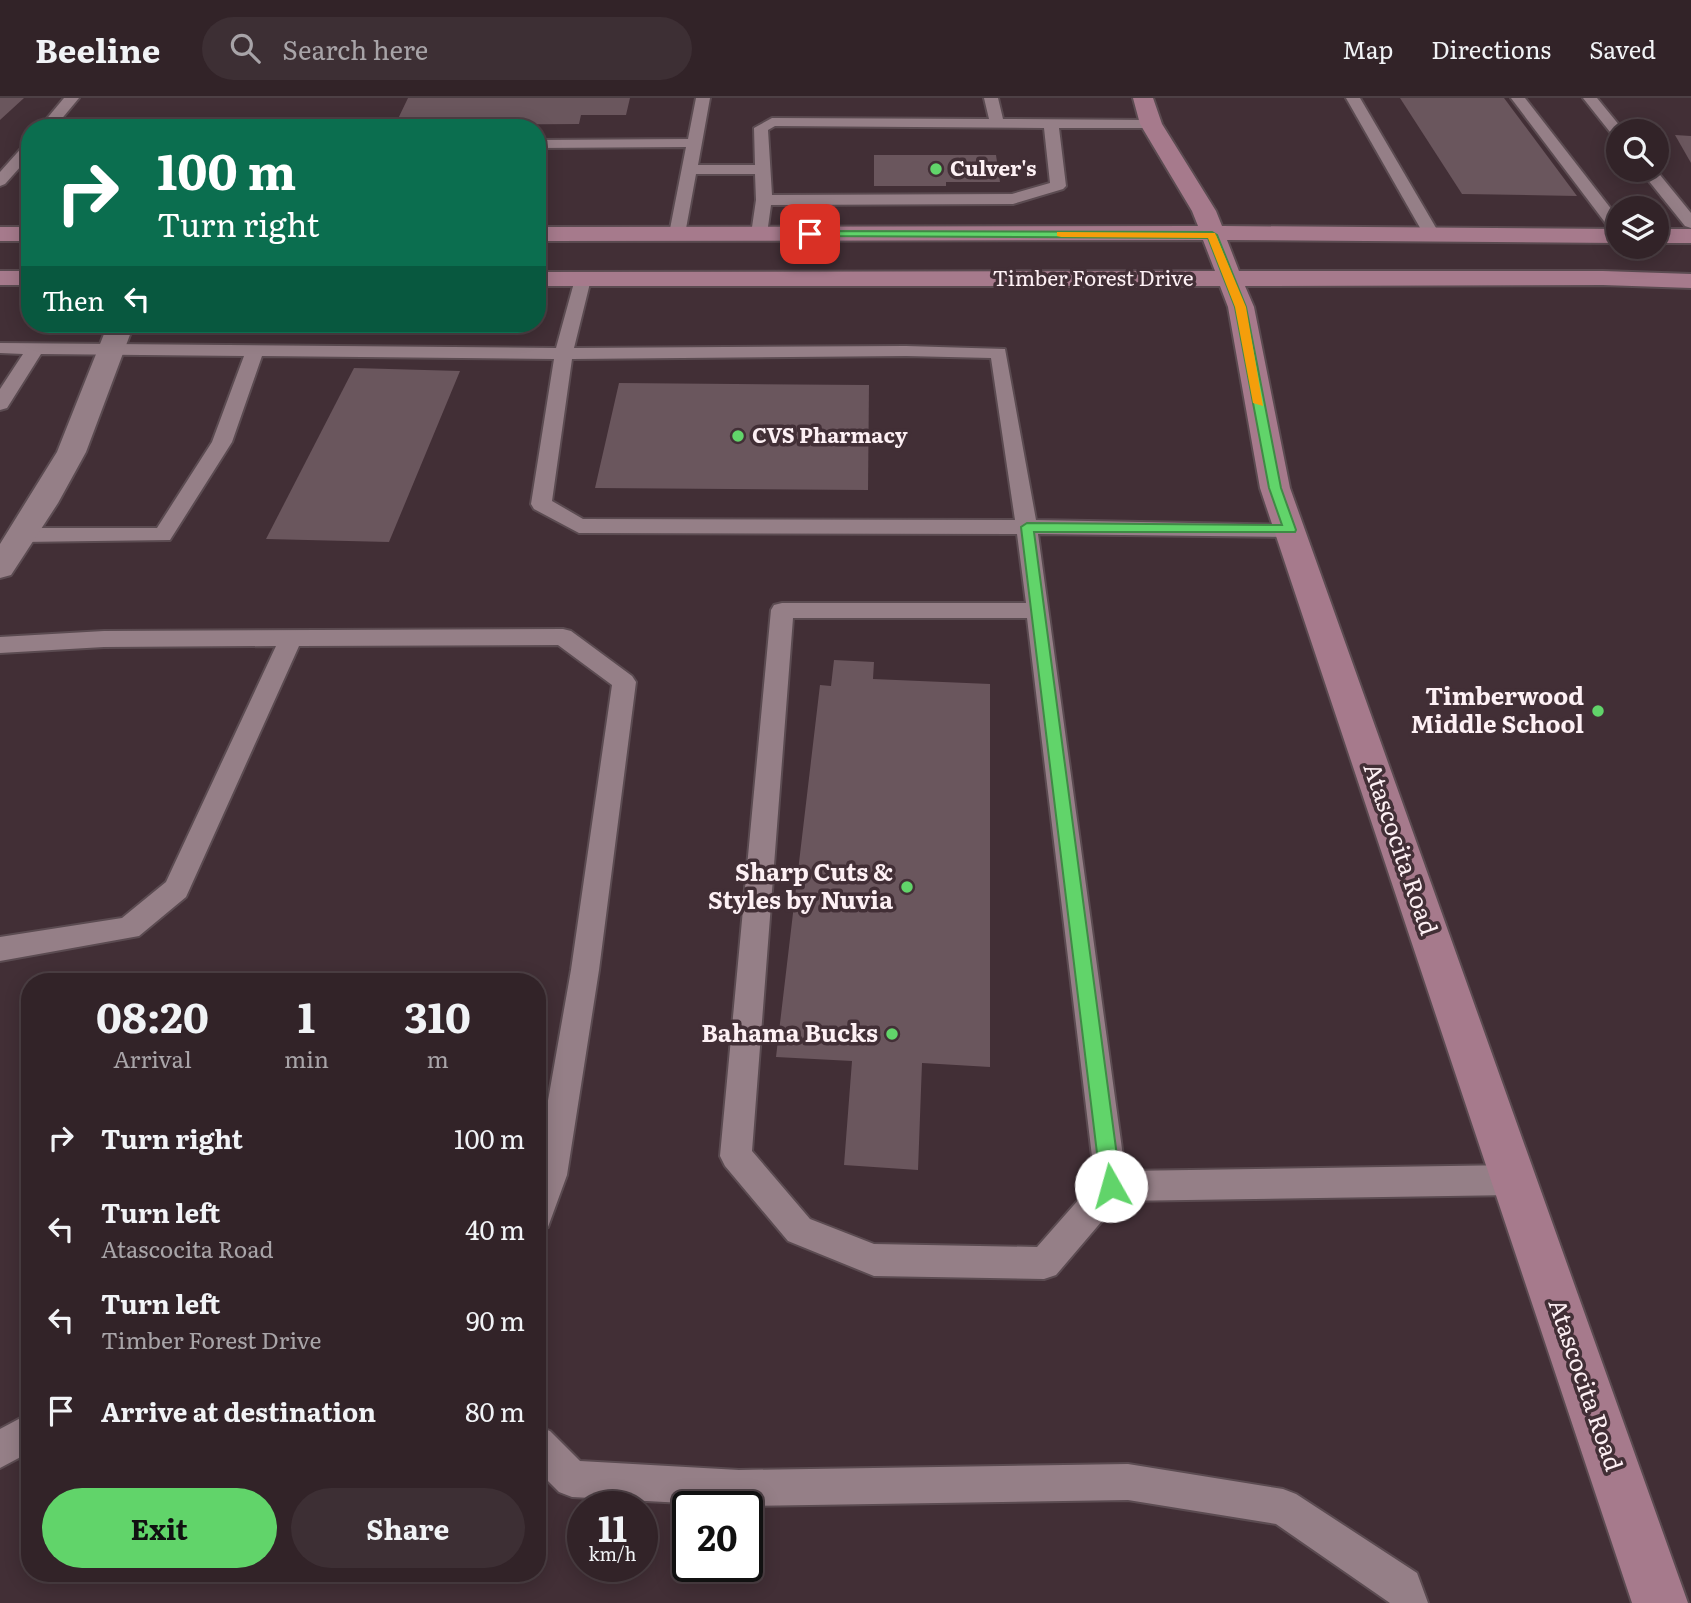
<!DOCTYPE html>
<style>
body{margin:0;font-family:Literata,serif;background:#3d2f34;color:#f1f3f6;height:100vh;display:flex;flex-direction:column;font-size:26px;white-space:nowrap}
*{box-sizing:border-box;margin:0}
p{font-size:23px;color:#a8a4a8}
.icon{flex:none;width:38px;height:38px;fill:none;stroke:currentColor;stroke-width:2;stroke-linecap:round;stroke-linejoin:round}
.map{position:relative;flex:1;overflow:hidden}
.drawer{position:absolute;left:21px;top:875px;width:525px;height:609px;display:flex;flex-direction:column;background:#322328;border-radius:28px;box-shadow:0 4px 18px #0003,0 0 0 2px #4d4045}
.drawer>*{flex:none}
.guide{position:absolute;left:21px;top:21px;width:525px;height:214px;border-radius:28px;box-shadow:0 4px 18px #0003,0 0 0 2px #4d4045;background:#0b6e4f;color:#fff;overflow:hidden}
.buttons{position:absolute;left:1606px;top:21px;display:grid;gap:14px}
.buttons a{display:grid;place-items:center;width:63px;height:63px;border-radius:50%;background:#322328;box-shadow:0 4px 18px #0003,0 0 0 2px #4d4045;font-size:35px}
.speed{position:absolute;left:567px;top:1393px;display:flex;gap:14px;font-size:35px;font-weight:700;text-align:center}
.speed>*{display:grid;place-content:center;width:91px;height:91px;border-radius:50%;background:#322328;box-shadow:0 4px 18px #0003,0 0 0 2px #4d4045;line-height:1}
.speed small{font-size:18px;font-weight:400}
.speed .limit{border:4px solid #111;border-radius:10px;background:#fff;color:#111}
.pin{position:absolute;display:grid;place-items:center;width:60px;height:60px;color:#fff;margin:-30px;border-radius:14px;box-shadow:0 4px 10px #0006}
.me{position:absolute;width:77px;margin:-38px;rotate:353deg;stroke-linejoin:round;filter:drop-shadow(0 0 5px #0008)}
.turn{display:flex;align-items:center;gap:24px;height:147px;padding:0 21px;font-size:32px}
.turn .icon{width:91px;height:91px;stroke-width:2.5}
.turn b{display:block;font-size:49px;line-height:60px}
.then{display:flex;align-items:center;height:66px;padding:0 21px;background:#0003;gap:14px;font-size:26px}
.eta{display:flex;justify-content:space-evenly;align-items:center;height:119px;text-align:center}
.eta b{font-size:42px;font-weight:700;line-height:49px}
.action{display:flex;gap:14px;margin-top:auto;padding:14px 21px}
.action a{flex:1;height:80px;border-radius:42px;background:#61d46a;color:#111;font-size:28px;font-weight:700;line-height:80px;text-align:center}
.action a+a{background:#3d2f34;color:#f1f3f6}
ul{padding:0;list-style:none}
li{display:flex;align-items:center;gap:21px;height:91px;padding:0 21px}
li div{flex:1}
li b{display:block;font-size:26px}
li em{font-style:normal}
header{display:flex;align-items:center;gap:42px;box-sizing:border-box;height:98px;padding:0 35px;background:#322328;border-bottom:2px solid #4d4045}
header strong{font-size:33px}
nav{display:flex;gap:38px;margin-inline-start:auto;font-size:24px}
.search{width:490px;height:63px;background:#3d2f34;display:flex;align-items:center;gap:18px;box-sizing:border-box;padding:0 24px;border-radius:38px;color:#a8a4a8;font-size:26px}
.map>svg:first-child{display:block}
.building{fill:#6a565d}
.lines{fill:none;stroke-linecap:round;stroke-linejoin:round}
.service-casing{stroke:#5b4b51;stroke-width:4}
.minor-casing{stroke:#5b4b51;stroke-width:4}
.secondary-casing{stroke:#5b4b51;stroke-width:4}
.service{fill:#957f87;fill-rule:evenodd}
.minor{fill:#957f87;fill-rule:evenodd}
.secondary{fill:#a67a8c;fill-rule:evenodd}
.route{fill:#61d46a;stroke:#3f8a45;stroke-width:2}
.slow{fill:#f59e0b}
.poi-dot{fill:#61d46a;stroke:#422f36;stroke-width:2.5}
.labels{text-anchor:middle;stroke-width:7;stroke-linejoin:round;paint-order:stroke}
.far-poi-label{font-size:21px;font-weight:bold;fill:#fdf0f4;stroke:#422f36;text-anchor:start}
.far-street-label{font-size:21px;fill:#fdf0f4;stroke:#422f36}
.poi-label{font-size:24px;font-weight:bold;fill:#fdf0f4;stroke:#422f36;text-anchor:end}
.street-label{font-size:24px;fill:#fdf0f4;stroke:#422f36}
</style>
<header>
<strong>Beeline</strong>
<div class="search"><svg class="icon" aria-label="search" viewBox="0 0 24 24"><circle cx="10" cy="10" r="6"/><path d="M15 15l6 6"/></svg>Search here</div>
<nav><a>Map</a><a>Directions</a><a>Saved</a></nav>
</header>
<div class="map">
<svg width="1691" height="1505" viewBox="0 0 1691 1505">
<rect width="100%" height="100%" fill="#422f36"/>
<g class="building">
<polygon points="0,0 24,0 0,22"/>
<polygon points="408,0 630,0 626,17 581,17 579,26 395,27"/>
<polygon points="1400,0 1504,0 1577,98 1462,96"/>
<polygon points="1675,37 1691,38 1691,65"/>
<polygon points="874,57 996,57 1000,84 946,84 946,88 874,88"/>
<polygon points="354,270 460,273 389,444 266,441"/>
<polygon points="619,285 869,287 868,392 595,390"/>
<polygon points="834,562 874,564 873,581 990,586 990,969 922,965 918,1072 844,1067 852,963 776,959 820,587 831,588"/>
</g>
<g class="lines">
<defs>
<g id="service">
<polygon points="64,0 79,0 54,30 39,30"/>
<path d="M696 0H710L698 67H755L754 30 772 20 989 21 984 0H998L1003 21 1151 22 1158 26 1151 30H1059L1066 88 1063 91 1013 106 771 107 767 136 759 141 751 136 756 102 755 76H696L685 136 677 141 669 136 686 49 537 50V42L688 41ZM775 28 1044 30 1050 85 1012 96 772 97 768 32Z"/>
<polygon points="1346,0 1360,0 1439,135 1437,138 1425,138 1423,135"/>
<polygon points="1511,0 1525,0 1619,121 1619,137 1613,135"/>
<polygon points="1583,0 1597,0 1624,33 1619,33 1619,40 1614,39"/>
<polygon points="30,45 30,58 5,86 0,88 0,74 25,46"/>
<polygon points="1640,72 1656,72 1691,115 1691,130 1685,128"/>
<path d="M583 176 591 181 574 250 906 248 1005 251 1036 422 1297 427 1301 432 1297 437 1290 439 1038 436 1125 1073 1514 1067 1525 1071 1530 1082 1525 1093 1514 1097 1119 1103 1056 1177 1044 1181 874 1178 788 1143 725 1068 720 1058 771 512 774 507 782 505H1026L1017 436 579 435 534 411 531 406 554 261 262 258 232 344 170 442 21 444 14 442 10 437 14 432 21 430H157L212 344 244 258 41 256 7 310 0 312V291L23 256 0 255V245L556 250 575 181ZM906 258 991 260 1015 422 583 421 552 403 572 261ZM793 520H1027L1095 1083 1037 1149 874 1146 810 1121 752 1053Z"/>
<polygon points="563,531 571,533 632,578 636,584 599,872 567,1077 548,1129 537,1133 537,1065 571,872 612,587 558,547 299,548 186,799 139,838 0,863 0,839 122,820 166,784 276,548 104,549 0,555 0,539 104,533"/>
<polygon points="30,1315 30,1354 0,1370 0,1331"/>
<polygon points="537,1328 550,1333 580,1363 739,1372 1128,1366 1283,1391 1296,1396 1417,1475 1428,1505 1390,1505 1276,1426 1128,1402 739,1408 572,1399 559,1394 537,1372"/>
</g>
<polygon id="minor" points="108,226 134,226 86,354 58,405 11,477 0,480 0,446 57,354"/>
<g id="secondary">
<polygon points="1133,0 1153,0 1162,26 1216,113 1222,128 1619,131 1619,145 1227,142 1239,173 1603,173 1691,176 1691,190 1603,187 1245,188 1254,209 1290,390 1688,1505 1632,1505 1260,390 1228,209 1220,188 537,188 537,174 1215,173 1203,142 537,143 537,129 1198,128 1192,113 1140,26"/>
<rect x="0" y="129" width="30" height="14"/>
<rect x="1657" y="131" width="34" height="14"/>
<rect x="0" y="173" width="30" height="14"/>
</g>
</defs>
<use href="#service" class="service-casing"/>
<use href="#minor" class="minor-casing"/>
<use href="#secondary" class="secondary-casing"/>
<use href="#service" class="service"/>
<use href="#minor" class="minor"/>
<use href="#secondary" class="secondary"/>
</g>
<polygon class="route" points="810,133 1212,134 1217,137 1246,209 1281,390 1296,432 1295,434 1034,434 1121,1088 1118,1094 1111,1097 1104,1094 1101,1088 1021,429 1027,425 1282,427 1269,390 1235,209 1208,140 807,138 805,136"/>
<polygon class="slow" points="1057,134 1215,135 1246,209 1263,308 1253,305 1235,209 1208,140 1061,139 1057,138"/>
<g class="poi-dot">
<circle cx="936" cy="71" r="7"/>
<circle cx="738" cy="338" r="7"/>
<circle cx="1598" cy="613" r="7"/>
<circle cx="907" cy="789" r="7"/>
<circle cx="892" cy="936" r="7"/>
</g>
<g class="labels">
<g class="far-poi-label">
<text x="950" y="78">Culver's</text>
<text x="752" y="345">CVS Pharmacy</text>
</g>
<g class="far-street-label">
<text x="1093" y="188">Timber Forest Drive</text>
</g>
<g class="poi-label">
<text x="1584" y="607">Timberwood<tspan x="1584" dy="28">Middle School</tspan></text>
<text x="893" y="783">Sharp Cuts &amp;<tspan x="893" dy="28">Styles by Nuvia</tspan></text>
<text x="878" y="944">Bahama Bucks</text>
</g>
<g class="street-label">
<text transform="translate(1400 751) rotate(71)" y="8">Atascocita Road</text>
<text transform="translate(1585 1287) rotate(71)" y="8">Atascocita Road</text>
</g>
</g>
</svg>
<div class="buttons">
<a><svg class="icon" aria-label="search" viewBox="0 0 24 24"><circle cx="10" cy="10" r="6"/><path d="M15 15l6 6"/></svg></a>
<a><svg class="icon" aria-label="layers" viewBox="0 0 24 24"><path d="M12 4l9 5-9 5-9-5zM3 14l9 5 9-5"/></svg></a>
</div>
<div class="speed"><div>11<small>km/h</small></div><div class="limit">20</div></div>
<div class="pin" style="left:810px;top:136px;background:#d93025"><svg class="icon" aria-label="arrive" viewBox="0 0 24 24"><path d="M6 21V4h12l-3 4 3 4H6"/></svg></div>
<svg class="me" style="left:1111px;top:1088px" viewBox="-20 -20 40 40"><circle r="19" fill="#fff"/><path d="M0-13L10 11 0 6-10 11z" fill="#61d46a"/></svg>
<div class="guide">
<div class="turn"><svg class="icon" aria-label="right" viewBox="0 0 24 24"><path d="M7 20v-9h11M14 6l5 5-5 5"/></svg><div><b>100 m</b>Turn right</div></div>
<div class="then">Then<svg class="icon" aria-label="left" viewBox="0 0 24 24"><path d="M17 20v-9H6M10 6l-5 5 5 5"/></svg></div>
</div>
<section class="drawer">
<div class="eta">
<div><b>08:20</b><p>Arrival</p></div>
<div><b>1</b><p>min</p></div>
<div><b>310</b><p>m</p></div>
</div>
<ul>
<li><svg class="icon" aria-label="right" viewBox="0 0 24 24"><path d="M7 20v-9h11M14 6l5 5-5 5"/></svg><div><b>Turn right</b></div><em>100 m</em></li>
<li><svg class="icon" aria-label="left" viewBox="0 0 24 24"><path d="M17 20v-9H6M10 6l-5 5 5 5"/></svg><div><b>Turn left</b><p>Atascocita Road</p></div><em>40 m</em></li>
<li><svg class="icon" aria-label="left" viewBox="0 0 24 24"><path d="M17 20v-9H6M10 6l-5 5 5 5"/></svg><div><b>Turn left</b><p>Timber Forest Drive</p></div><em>90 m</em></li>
<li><svg class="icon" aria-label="arrive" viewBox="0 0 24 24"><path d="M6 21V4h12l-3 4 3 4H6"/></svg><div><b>Arrive at destination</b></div><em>80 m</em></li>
</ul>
<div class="action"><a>Exit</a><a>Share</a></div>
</section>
</div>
